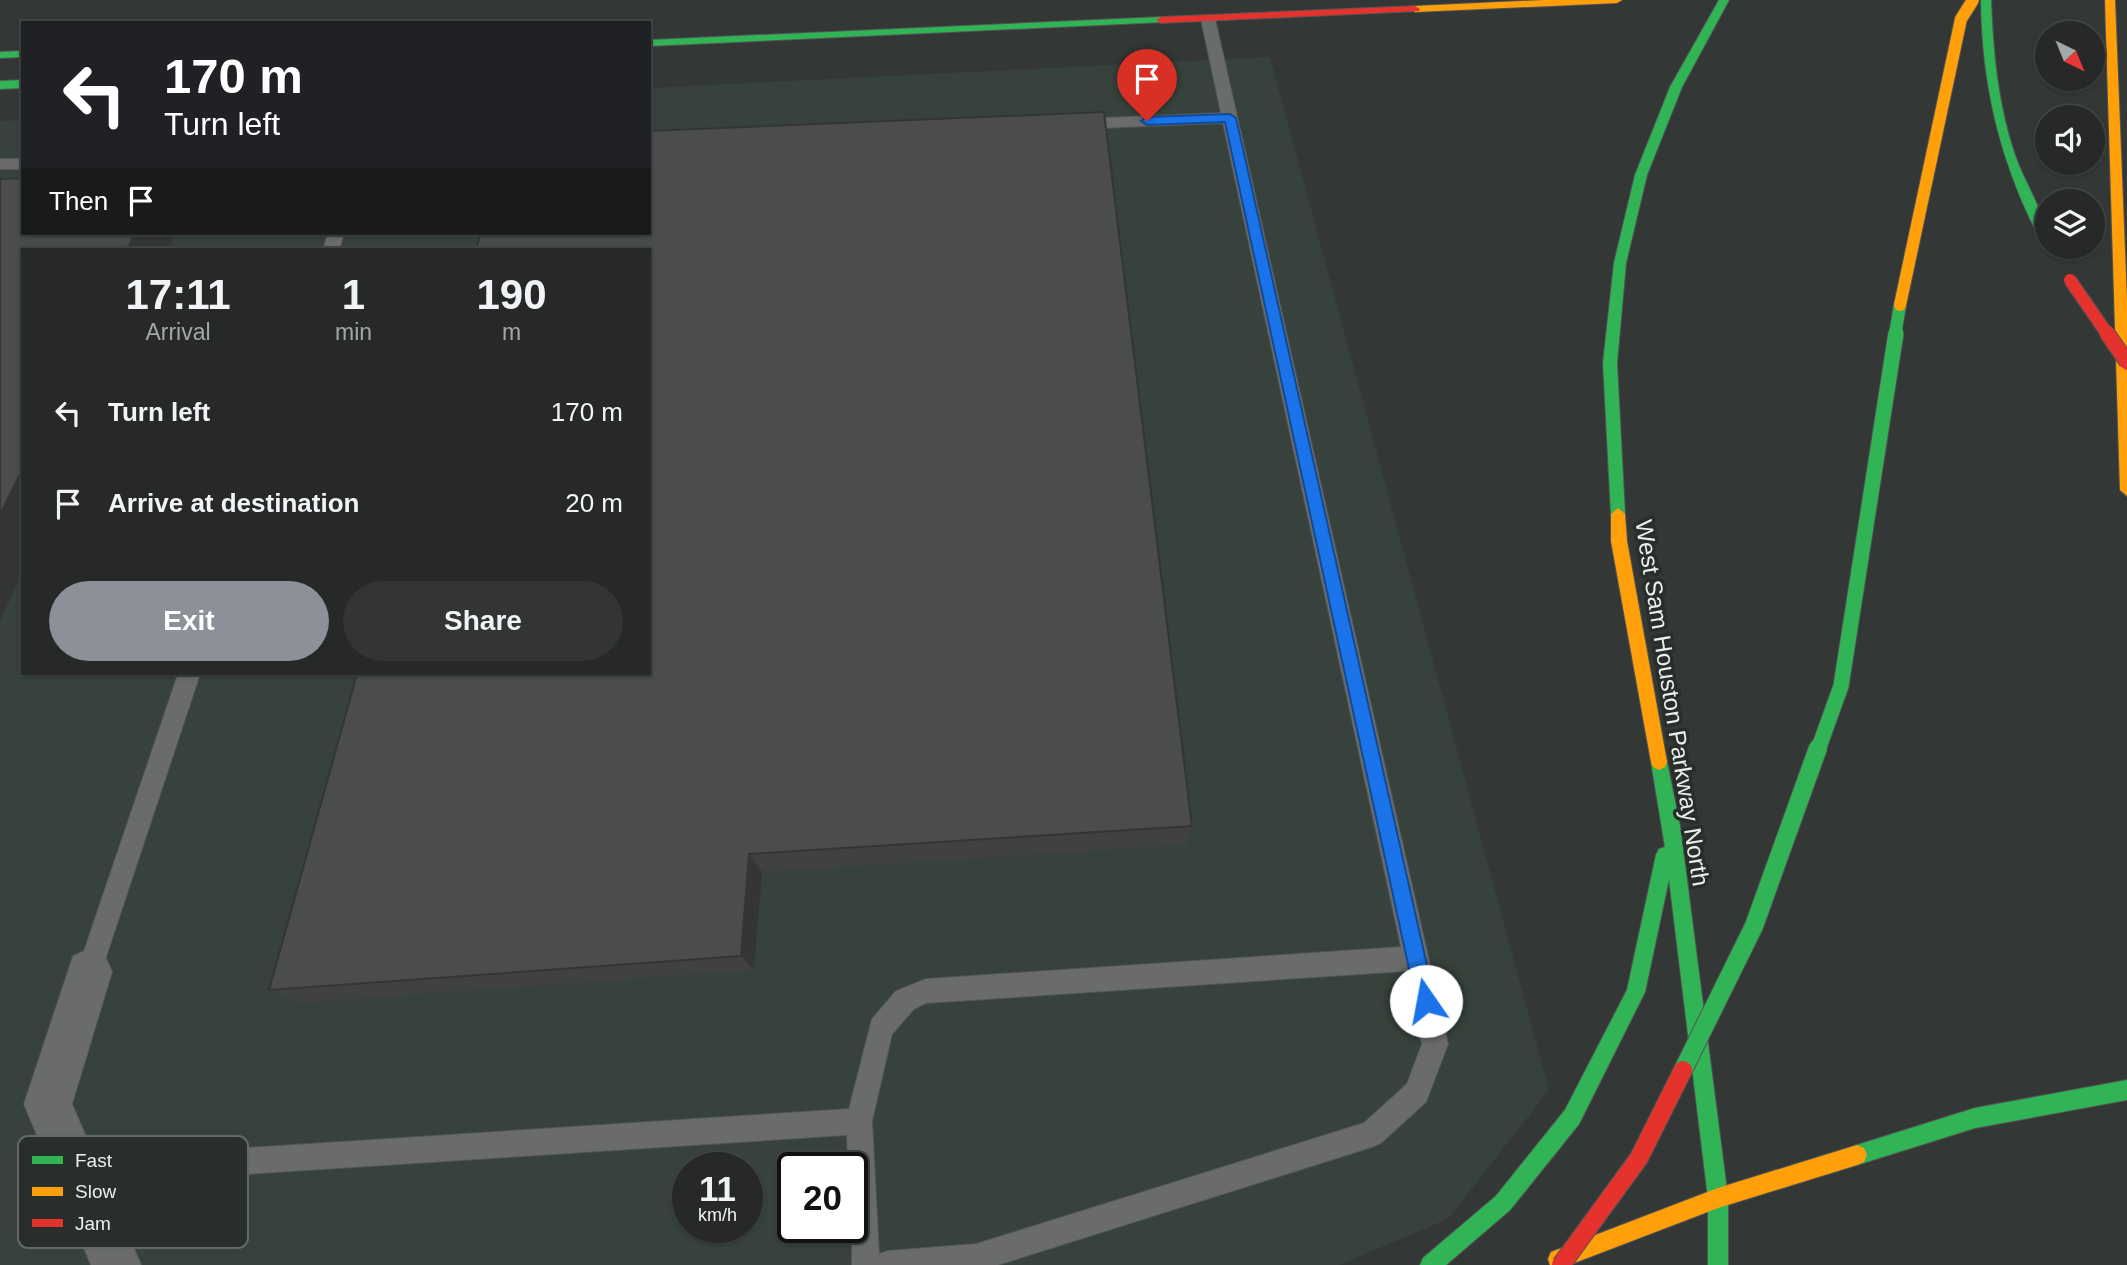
<!DOCTYPE html>
<style>
body{margin:0;font-family:Arial,sans-serif;background:#323534;color:#f1f3f6;height:100vh;display:flex;flex-direction:column;font-size:26px;white-space:nowrap}
*{box-sizing:border-box;margin:0}
p{font-size:23px;color:#a4a6a8}
.icon{flex:none;width:38px;height:38px;fill:none;stroke:currentColor;stroke-width:2;stroke-linecap:round;stroke-linejoin:round}
.map{position:relative;flex:1;overflow:hidden}
.side{position:absolute;left:21px;top:248px;width:630px;height:427px;display:flex;flex-direction:column;background:#262928;border-radius:0px;box-shadow:0 2px 5px #0004,0 0 0 2px #424545}
.side>*{flex:none}
.top-card{position:absolute;left:21px;top:21px;width:630px;height:214px;border-radius:0px;box-shadow:0 2px 5px #0004,0 0 0 2px #424545;background:#202124;color:#fff;overflow:hidden}
.needle{width:46px;rotate:137deg}
.fabs{position:absolute;left:2035px;top:21px;display:grid;gap:14px}
.fabs a{display:grid;place-items:center;width:70px;height:70px;border-radius:50%;background:#262928;box-shadow:0 2px 5px #0004,0 0 0 2px #424545;font-size:35px}
.speed{position:absolute;left:672px;top:1152px;display:flex;gap:14px;font-size:35px;font-weight:700;text-align:center}
.speed>*{display:grid;place-content:center;width:91px;height:91px;border-radius:50%;background:#262928;box-shadow:0 2px 5px #0004,0 0 0 2px #424545;line-height:1}
.speed small{font-size:18px;font-weight:400}
.speed .limit{border:4px solid #111;border-radius:10px;background:#fff;color:#111}
.pin{position:absolute;display:grid;place-items:center;width:60px;height:60px;color:#fff;margin:-72px -30px;border-radius:50% 50% 50% 0;rotate:-45deg;box-shadow:0 0 7px #0007}
.pin .icon{rotate:45deg}
.me{position:absolute;width:77px;margin:-38px;rotate:348deg;stroke-linejoin:round;filter:drop-shadow(0 0 5px #0008)}
.turn{display:flex;align-items:center;gap:24px;height:147px;padding:0 28px;font-size:32px}
.turn .icon{width:91px;height:91px;stroke-width:2.5}
.turn b{display:block;font-size:49px;line-height:60px}
.then{display:flex;align-items:center;height:66px;padding:0 28px;background:#0003;gap:14px;font-size:26px}
.eta{display:flex;justify-content:space-evenly;align-items:center;height:119px;text-align:center}
.eta b{font-size:42px;font-weight:800;line-height:49px}
.cta{display:flex;gap:14px;margin-top:auto;padding:14px 28px}
.cta a{flex:1;height:80px;border-radius:42px;background:#8c9099;color:#fff;font-size:28px;font-weight:800;line-height:80px;text-align:center}
.cta a+a{background:#323534;color:#f1f3f6}
ul{padding:0;list-style:none}
li{display:flex;align-items:center;gap:21px;height:91px;padding:0 28px}
li div{flex:1}
li b{display:block;font-size:26px}
li em{font-style:normal}
.map>svg:first-child{display:block}
.built{fill:#36423b;fill-rule:evenodd}
.lines{fill:none;stroke-linecap:round;stroke-linejoin:round}
.lane-casing{stroke:#515553;stroke-width:2}
.street-casing{stroke:#515553;stroke-width:2}
.fast-casing{stroke:#515553;stroke-width:2}
.slow-casing{stroke:#515553;stroke-width:2}
.jam-casing{stroke:#515553;stroke-width:2}
.lane{fill:#696c6a;fill-rule:evenodd}
.street{fill:#696c6a;fill-rule:evenodd}
.fast{fill:#30b455;fill-rule:evenodd}
.slow{fill:#ff9f0a;fill-rule:evenodd}
.jam{fill:#e5322d;fill-rule:evenodd}
.fast-bridge-far2-casing{stroke:#515553;stroke-width:14;stroke-linecap:butt}
.fast-bridge-far1-casing{stroke:#515553;stroke-width:17;stroke-linecap:butt}
.fast-bridge-casing{stroke:#515553;stroke-width:20;stroke-linecap:butt}
.slow-bridge-casing{stroke:#515553;stroke-width:14;stroke-linecap:butt}
.jam-bridge-far2-casing{stroke:#515553;stroke-width:14;stroke-linecap:butt}
.jam-bridge-far1-casing{stroke:#515553;stroke-width:17;stroke-linecap:butt}
.jam-bridge-casing{stroke:#515553;stroke-width:20;stroke-linecap:butt}
.fast-bridge-far2{stroke:#30b455;stroke-width:12}
.fast-bridge-far1{stroke:#30b455;stroke-width:15}
.fast-bridge{stroke:#30b455;stroke-width:18}
.slow-bridge{stroke:#ff9f0a;stroke-width:12}
.jam-bridge-far2{stroke:#e5322d;stroke-width:12}
.jam-bridge-far1{stroke:#e5322d;stroke-width:15}
.jam-bridge{stroke:#e5322d;stroke-width:18}
.wall{fill:#404240}
.shaded-wall{fill:#343634}
.building{fill:#4a4d4a;stroke:#343634;stroke-width:2}
.route{fill:#1a73e8;stroke:#114b97;stroke-width:2}
.labels{text-anchor:middle;stroke-width:7;stroke-linejoin:round;paint-order:stroke}
.street-label{font-size:24px;fill:#ebefec;stroke:#282e2a}
.key{fill:#282e2a;stroke:#626864;stroke-width:2}
.key-label{font-size:19px;fill:#ebefec}
</style>
<div class="map">
<svg width="2127" height="1265" viewBox="0 0 2127 1265">
<rect width="100%" height="100%" fill="#333735"/>
<path class="built" d="M1270 57 1549 1090 1448 1219 1339 1265H0V121L23 120V233H649V88ZM23 250H649V674H23ZM688 1167H747V1227H688ZM793 1167H852V1227H793Z"/>
<g class="lines">
<defs>
<g id="lane">
<path d="M1208 15 1215 19 1448 1044 1426 1102 1381 1143 1372 1147 998 1265H852V1167H848L847 1135 216 1176 109 1231 99 1235 89 1231 85 1221 89 1211 214 1150 849 1109 872 1019 896 991 926 979 1401 947 1223 123 1078 129 1070 124 1078 119 1221 113 1201 19ZM1407 971 1422 1044 1407 1084 1364 1123 976 1244 887 1251 879 1254 872 1121 892 1034 914 1009 926 1003Z"/>
<rect x="0" y="159" width="23" height="10"/>
<polygon points="328,233 344,233 339,250 323,250"/>
<polygon points="178,674 200,674 101,972 98,981 89,984 80,981 77,972"/>
</g>
<polygon id="street" points="89,949 105,956 112,972 72,1104 141,1265 91,1265 24,1104 73,956"/>
<g id="fast">
<polygon points="1719,0 1729,0 1682,87 1647,175 1626,263 1617,363 1625,514 1618,520 1611,514 1603,363 1614,263 1635,175 1670,87"/>
<path d="M1981 0H1991C1993 53 1998 105 2015 155 2025 185 2048 216 2048 247H2050H2048L2042 243C2001 165 1982 88 1981 0Z"/>
<polygon points="1161,17 1166,20 1165,22 649,46 649,40"/>
<polygon points="23,51 23,57 0,58 0,52"/>
<polygon points="23,80 23,88 0,89 0,81"/>
<polygon points="1659,754 1665,757 1667,762 1680,826 1728,1198 1728,1265 1708,1265 1708,1198 1669,879 1645,992 1579,1124 1510,1210 1446,1265 1420,1265 1423,1258 1496,1196 1565,1110 1627,990 1656,855 1659,849 1665,847 1651,762 1653,757"/>
<polygon points="2127,1080 2127,1100 1975,1128 1857,1165 1850,1162 1847,1155 1850,1148 1857,1145 1975,1108"/>
</g>
<g id="slow">
<polygon points="1544,0 1622,0 1617,3 1415,12 1410,9 1415,6"/>
<polygon points="2105,0 2115,0 2127,301 2127,496 2120,490"/>
<polygon points="1618,508 1625,514 1627,541 1667,762 1665,767 1659,770 1653,767 1651,762 1611,541 1611,514"/>
<polygon points="1857,1145 1864,1148 1867,1155 1864,1162 1857,1165 1718,1208 1569,1265 1550,1265 1548,1259 1551,1252 1718,1188"/>
</g>
<polygon id="jam" points="1415,6 1420,9 1419,11 1161,23 1156,20 1161,17"/>
</defs>
<use href="#lane" class="lane-casing"/>
<use href="#street" class="street-casing"/>
<use href="#fast" class="fast-casing"/>
<use href="#slow" class="slow-casing"/>
<use href="#jam" class="jam-casing"/>
<use href="#lane" class="lane"/>
<use href="#street" class="street"/>
<use href="#fast" class="fast"/>
<use href="#slow" class="slow"/>
<use href="#jam" class="jam"/>
<defs>
<polyline id="fast-bridge-far2" points="1895,335 1900,305"/>
<polyline id="fast-bridge-far1" points="1818,750 1841,686 1896,333"/>
<polyline id="fast-bridge" points="1683,1070 1754,926 1818,748"/>
<polyline id="slow-bridge" points="1900,305 1961,19 1973,0"/>
<polyline id="jam-bridge-far2" points="2070,280 2108,335"/>
<polyline id="jam-bridge-far1" points="2107,333 2127,362"/>
<polyline id="jam-bridge" points="1561,1265 1639,1158 1683,1070"/>
</defs>
<use href="#fast-bridge-far2" class="fast-bridge-far2-casing"/>
<use href="#fast-bridge-far1" class="fast-bridge-far1-casing"/>
<use href="#fast-bridge" class="fast-bridge-casing"/>
<use href="#slow-bridge" class="slow-bridge-casing"/>
<use href="#jam-bridge-far2" class="jam-bridge-far2-casing"/>
<use href="#jam-bridge-far1" class="jam-bridge-far1-casing"/>
<use href="#jam-bridge" class="jam-bridge-casing"/>
<use href="#fast-bridge-far2" class="fast-bridge-far2"/>
<use href="#fast-bridge-far1" class="fast-bridge-far1"/>
<use href="#fast-bridge" class="fast-bridge"/>
<use href="#slow-bridge" class="slow-bridge"/>
<use href="#jam-bridge-far2" class="jam-bridge-far2"/>
<use href="#jam-bridge-far1" class="jam-bridge-far1"/>
<use href="#jam-bridge" class="jam-bridge"/>
</g>
<polygon class="wall" points="481,233 1192,826 1187,845 762,872 754,970 302,1003 269,990"/>
<g class="shaded-wall">
<polygon points="135,233 176,233 168,250 127,250"/>
<polygon points="23,468 23,571 0,621 0,515"/>
<polygon points="749,854 762,872 754,970 741,956"/>
</g>
<g class="building">
<polygon points="1104,112 1192,826 749,854 741,956 269,990 357,674 649,674 649,250 476,250 481,233 649,233 649,131"/>
<polygon points="23,178 23,233 135,233 127,250 23,250 23,468 0,515 0,179"/>
</g>
<polygon class="route" points="1230,114 1236,118 1435,1001 1433,1007 1426,1010 1419,1007 1416,1001 1225,122 1147,125 1141,121 1147,117"/>
<g class="labels">
<g class="street-label">
<text transform="translate(1672 703) rotate(81)" y="8">West Sam Houston Parkway North</text>
</g>
</g>
<rect x="18" y="1136" width="230" height="112" rx="10" class="key"/>
<rect x="32" y="1156" width="31" height="8" fill="#30b455"/>
<rect x="32" y="1187" width="31" height="9" fill="#ff9f0a"/>
<rect x="32" y="1219" width="31" height="8" fill="#e5322d"/>
<g class="key-label">
<text x="75" y="1167">Fast</text>
<text x="75" y="1198">Slow</text>
<text x="75" y="1230">Jam</text>
</g>
</svg>
<div class="fabs">
<a><svg class="needle" viewBox="-14 -14 28 28"><path d="M0-13l5 13h-10z" fill="#e53935"/><path d="M0 13l5-13h-10z" fill="#a4a6a8"/></svg></a>
<a><svg class="icon" aria-label="sound" viewBox="0 0 24 24"><path d="M4 9h4l5-4v14l-5-4H4zM17 9q2 3 0 6"/></svg></a>
<a><svg class="icon" aria-label="layers" viewBox="0 0 24 24"><path d="M12 4l9 5-9 5-9-5zM3 14l9 5 9-5"/></svg></a>
</div>
<div class="speed"><div>11<small>km/h</small></div><div class="limit">20</div></div>
<div class="pin" style="left:1147px;top:121px;background:#d93025"><svg class="icon" aria-label="arrive" viewBox="0 0 24 24"><path d="M6 21V4h12l-3 4 3 4H6"/></svg></div>
<svg class="me" style="left:1426px;top:1001px" viewBox="-20 -20 40 40"><circle r="19" fill="#fff"/><path d="M0-13L10 11 0 6-10 11z" fill="#1a73e8"/></svg>
<div class="top-card">
<div class="turn"><svg class="icon" aria-label="left" viewBox="0 0 24 24"><path d="M17 20v-9H6M10 6l-5 5 5 5"/></svg><div><b>170 m</b>Turn left</div></div>
<div class="then">Then<svg class="icon" aria-label="arrive" viewBox="0 0 24 24"><path d="M6 21V4h12l-3 4 3 4H6"/></svg></div>
</div>
<section class="side">
<div class="eta">
<div><b>17:11</b><p>Arrival</p></div>
<div><b>1</b><p>min</p></div>
<div><b>190</b><p>m</p></div>
</div>
<ul>
<li><svg class="icon" aria-label="left" viewBox="0 0 24 24"><path d="M17 20v-9H6M10 6l-5 5 5 5"/></svg><div><b>Turn left</b></div><em>170 m</em></li>
<li><svg class="icon" aria-label="arrive" viewBox="0 0 24 24"><path d="M6 21V4h12l-3 4 3 4H6"/></svg><div><b>Arrive at destination</b></div><em>20 m</em></li>
</ul>
<div class="cta"><a>Exit</a><a>Share</a></div>
</section>
</div>
